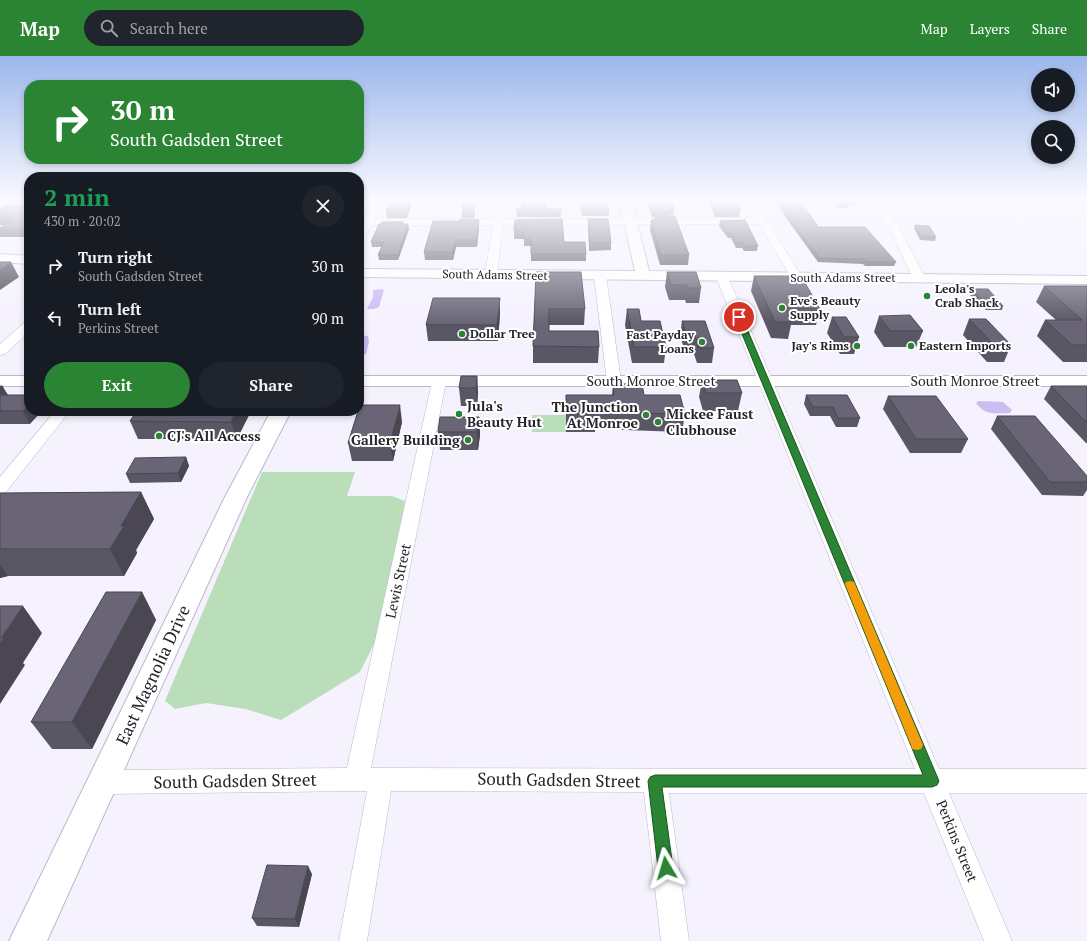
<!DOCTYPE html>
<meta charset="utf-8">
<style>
body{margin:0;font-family:"PT Serif",serif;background:#20242c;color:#f1f3f6;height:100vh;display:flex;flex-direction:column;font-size:15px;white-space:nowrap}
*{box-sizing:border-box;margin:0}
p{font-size:13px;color:#9ea1a6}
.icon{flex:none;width:22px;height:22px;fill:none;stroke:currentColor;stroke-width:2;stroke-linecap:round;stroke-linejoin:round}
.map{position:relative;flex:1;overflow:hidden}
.details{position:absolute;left:24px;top:116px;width:340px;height:244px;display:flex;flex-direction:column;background:#171b24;border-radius:16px;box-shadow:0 2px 6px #0003}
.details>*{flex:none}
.banner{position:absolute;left:24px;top:24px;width:340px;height:84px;border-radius:16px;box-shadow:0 2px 6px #0003;background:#2a8434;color:#fff;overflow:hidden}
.fabs{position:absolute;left:1031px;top:12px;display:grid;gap:8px}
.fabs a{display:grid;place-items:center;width:44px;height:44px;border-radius:50%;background:#171b24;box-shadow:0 2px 6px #0003;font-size:20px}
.pin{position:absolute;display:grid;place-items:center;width:34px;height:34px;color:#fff;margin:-17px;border:2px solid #fff;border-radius:50%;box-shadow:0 1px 4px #0007}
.me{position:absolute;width:44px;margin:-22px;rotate:353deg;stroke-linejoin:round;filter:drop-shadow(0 0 3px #0008)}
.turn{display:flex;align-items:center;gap:14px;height:84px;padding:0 20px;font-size:18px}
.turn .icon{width:52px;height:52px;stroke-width:2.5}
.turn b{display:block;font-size:28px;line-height:34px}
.round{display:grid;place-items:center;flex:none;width:42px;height:42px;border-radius:21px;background:#20242c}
.head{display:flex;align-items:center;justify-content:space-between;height:68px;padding:0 20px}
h1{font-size:24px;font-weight:700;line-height:30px;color:#1e9e55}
.cta{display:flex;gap:8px;margin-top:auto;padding:8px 20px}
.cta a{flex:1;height:46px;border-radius:24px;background:#2a8434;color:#fff;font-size:16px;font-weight:700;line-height:46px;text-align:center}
.cta a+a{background:#20242c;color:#f1f3f6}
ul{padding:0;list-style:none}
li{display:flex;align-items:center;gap:12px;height:52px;padding:0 20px}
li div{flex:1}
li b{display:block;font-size:15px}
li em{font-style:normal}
header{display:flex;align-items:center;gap:24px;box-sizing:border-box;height:56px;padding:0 20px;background:#2a8434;color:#fff}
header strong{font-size:19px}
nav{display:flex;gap:22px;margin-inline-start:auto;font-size:14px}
.search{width:280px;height:36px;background:#20242c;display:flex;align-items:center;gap:10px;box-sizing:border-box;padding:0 14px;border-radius:22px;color:#9ea1a6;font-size:15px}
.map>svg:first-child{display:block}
.green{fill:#b9deb9}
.water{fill:#cbbcf2}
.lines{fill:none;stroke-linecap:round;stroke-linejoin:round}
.street-casing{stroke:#bbb7c9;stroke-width:1}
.secondary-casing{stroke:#bbb7c9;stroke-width:2}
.primary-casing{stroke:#bbb7c9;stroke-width:2}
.street{fill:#fff;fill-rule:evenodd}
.secondary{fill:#fff;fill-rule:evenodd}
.primary{fill:#fff;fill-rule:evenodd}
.wall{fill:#5a5765}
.shaded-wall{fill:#4a4753}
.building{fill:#696576;stroke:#4a4753}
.route{fill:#2a8434;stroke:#1b5622}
.slow{fill:#f59e0b}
.poi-dot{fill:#2a8434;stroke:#fff;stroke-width:1.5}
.labels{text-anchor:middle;stroke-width:4;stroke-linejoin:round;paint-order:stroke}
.far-street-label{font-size:12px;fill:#25242b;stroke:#fff}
.far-poi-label{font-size:12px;font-weight:bold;fill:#25242b;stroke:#fff;text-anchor:start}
.street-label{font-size:14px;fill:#25242b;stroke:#fff}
.poi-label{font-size:14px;font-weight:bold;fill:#25242b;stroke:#fff;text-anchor:start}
.near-street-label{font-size:17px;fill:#25242b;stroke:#fff}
</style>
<header>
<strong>Map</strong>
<div class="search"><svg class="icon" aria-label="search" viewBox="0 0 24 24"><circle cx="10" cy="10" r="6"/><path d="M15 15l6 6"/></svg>Search here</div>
<nav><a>Map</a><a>Layers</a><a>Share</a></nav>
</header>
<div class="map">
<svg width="1087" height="885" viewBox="0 0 1087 885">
<rect width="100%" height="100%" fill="#f5f2fe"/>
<g class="green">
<rect x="532" y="359" width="34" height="17"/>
<polygon points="262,416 355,416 347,440 392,440 405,445 378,580 360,616 281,664 246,653 206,647 175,653 165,645"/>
</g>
<g class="water">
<polygon points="381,233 384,234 379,251 374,253 367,253 373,241 373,234"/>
<polygon points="359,279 368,280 369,286 366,298 359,300"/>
<path d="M979 345 1003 346 1012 354 1010 357C996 357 985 360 976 347Z"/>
</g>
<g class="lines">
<defs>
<g id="street">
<polygon points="373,143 382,143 374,163 493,163 496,143 506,143 503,163 756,162 745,143 754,143 802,221 796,224 792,223 759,168 503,169 497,218 491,221 485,218 493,169 371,169 364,186 359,189 359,175"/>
<polygon points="868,143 877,143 898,168 925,222 923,224 919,225 913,222 888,169"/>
<polygon points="600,217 606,220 621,325 619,328 614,329 609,328 607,325 594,220"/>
<polygon points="722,218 728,221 939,713 1087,713 1087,737 949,737 1012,885 984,885 924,737 669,737 689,885 661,885 644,736 391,735 367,885 339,885 367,735 103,738 94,734 91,726 94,718 103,714 347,712 432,326 434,323 439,322 444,323 446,326 371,712 915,713 716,221"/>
<polygon points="29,265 29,276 5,298 0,299 0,288 25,266"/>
<polygon points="55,355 70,355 6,436 0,437 0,421"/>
</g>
<g id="secondary">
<polygon points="619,143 631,143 649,215 1087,220 1087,228 359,221 359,213 635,215"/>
<polygon points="0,198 29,200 29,208 0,206"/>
<polygon points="271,355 291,355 247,441 47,885 9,885 225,441"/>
</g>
<g id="primary">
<rect x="0" y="320" width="29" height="10"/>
<rect x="359" y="320" width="728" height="10"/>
</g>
</defs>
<use href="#street" class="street-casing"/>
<use href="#secondary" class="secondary-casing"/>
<use href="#primary" class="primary-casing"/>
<use href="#street" class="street"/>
<use href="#secondary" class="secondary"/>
<use href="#primary" class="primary"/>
</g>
<g class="wall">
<polygon points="391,143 413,143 407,162 387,162 386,155"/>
<polygon points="464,143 476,143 474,162 462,162 462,156"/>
<polygon points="580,143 606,143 609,157 609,160 582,160"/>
<polygon points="644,143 670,143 674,154 674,159 670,159 670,160 689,199 688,209 660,209 650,174 651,165 652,165 653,163 655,163 656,161 652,161 647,146 645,146"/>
<polygon points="707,143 736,143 741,151 739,161 715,161"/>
<polygon points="775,143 857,143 858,145 857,149 848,149 848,152 838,152 832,145 800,145 818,171 896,206 894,210 865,210 863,208 818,206 786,162"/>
<polygon points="29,149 28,181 1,181 0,180 0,172 4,169 0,169 0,153"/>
<polygon points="546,152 552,153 561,153 561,161 517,161 517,158"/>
<polygon points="588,163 611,187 611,194 589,195 588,170"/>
<polygon points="515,164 586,198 586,205 531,205 531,190 524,190 524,183 514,183 514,175"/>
<polygon points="720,165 758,190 757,195 744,195 742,192 736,192 731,182 728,182 719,170"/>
<polygon points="403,166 403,168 409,173 398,204 379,204 378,199 382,191 372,191 371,186"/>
<polygon points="915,169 936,181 935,185 920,184 914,172"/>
<polygon points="479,171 477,191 456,191 453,204 425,204 424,196"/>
<polygon points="536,216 585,253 584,269 549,269 549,275 599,291 598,307 533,307 533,290"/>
<polygon points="667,216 701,232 699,247 686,247 685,244 669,244 665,231"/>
<polygon points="754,220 820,253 816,269 791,269 788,283 771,282 751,235"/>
<polygon points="1044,230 1087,230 1087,306 1063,306 1037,280 1045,264 1056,264 1036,246"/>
<polygon points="970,233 1003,250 1002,254 986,254 968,237"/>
<polygon points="627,253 641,265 666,291 664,307 632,307 625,269"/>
<polygon points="500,257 498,285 428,285 426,269"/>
<polygon points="879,260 923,275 916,291 884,291 874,276"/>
<polygon points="832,261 859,281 854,298 840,298 827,277"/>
<polygon points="969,263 1011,289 1004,306 987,306 963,279"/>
<polygon points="682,265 714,292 712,307 697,307 693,295 685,295 680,280"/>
<polygon points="477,320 478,337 477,350 461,350 459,332"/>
<polygon points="702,324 742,337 738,355 703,355 699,341"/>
<polygon points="613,328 644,339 685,358 682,376 595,373 595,376 566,376 566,339 612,339"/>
<polygon points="0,329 8,339 29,339 30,368 0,368"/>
<polygon points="1051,330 1087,330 1087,387 1086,387 1044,343"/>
<polygon points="806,339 860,362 857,371 836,371 830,360 810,360 804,348"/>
<polygon points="888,340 968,383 961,397 910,397 883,353"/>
<polygon points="137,355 251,355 237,383 138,383 130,365"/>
<polygon points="997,360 1087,420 1087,434 1083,440 1042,439 991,373"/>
<polygon points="479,361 480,379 478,394 440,394 438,376"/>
<polygon points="402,366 393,405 352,405 348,387"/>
<polygon points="186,401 189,410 181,426 130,427 126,418"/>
<polygon points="141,436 154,463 136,494 137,497 124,520 8,520 0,522 0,437"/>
<polygon points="142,536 156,564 92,693 52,693 31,666"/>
<polygon points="312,818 299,871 257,870 252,862"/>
</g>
<g class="shaded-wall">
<polygon points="410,143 413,143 407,162 406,155"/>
<polygon points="475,143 476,143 474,162 474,156"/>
<polygon points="479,164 479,171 477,191 476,184"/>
<polygon points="408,168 409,173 398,204 398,199"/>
<polygon points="29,171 29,180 28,181 25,174"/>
<polygon points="456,184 456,191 453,204 452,196"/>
<polygon points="11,206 19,221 0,234 0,214"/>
<polygon points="500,242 500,257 498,285 497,269"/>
<polygon points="477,320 478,337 477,350 476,332"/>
<polygon points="2,329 9,341 0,350 0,331"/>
<polygon points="29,349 29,355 42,355 30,368 23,355"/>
<polygon points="400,349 402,366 393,405 390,387"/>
<polygon points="236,355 251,355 237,383 231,366"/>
<polygon points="479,361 480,379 478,394 477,376"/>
<polygon points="186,401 189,410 181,426 178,417"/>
<polygon points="141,436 154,463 136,494 137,497 124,520 110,493 121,470"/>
<polygon points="0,508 8,520 0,522"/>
<polygon points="142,536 156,564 92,693 72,666"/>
<polygon points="23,550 42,577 23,607 25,609 0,648 0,588 1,582"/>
<polygon points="308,810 312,818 299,871 295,863"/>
</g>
<g class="building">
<polygon points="391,143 410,143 406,155 386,155"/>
<polygon points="464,143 475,143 474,156 462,156"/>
<polygon points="521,143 545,143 546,152 551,152 552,153 561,153 561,158 517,158 517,152 522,152"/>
<polygon points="581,143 606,143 609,157 583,157"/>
<polygon points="648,143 670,143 674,154 670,154 671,156 652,156"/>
<polygon points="710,143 736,143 741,151 738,151 740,155 716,155"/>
<polygon points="778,143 799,143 818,171 865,171 896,206 866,206 864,203 819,202 787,158"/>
<polygon points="835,143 857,143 858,145 849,145 849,147 839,148"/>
<polygon points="5,149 29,149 29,171 25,174 0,174 0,172 14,162 0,162 0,153"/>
<polygon points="675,160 689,199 661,199 651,165 653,165 653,163 656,163 656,161"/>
<polygon points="460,163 479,164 476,184 456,184 452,196 424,196 433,165 460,165"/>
<polygon points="562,163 564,186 585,186 586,198 531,198 531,183 524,183 524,176 514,175 515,164"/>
<polygon points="588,163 608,163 611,187 590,187"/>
<polygon points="745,164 758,190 745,190 743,186 737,186 732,177 728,177 720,165"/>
<polygon points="382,166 403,166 402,168 408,168 398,199 378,199 384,186 371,186 379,168 381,168"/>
<polygon points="915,169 929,170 936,181 921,180"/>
<polygon points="0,206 11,206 0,214"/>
<polygon points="536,216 581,216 585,253 549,253 549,275 598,275 599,291 533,290"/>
<polygon points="667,216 696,216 701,232 688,232 687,229 671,229"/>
<polygon points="754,220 801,220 820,253 785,252 791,266 775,266"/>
<polygon points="1044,230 1087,230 1087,289 1072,289 1045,264 1082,264"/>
<polygon points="970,233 988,233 1003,250 988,250"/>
<polygon points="433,242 500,242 497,269 426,269"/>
<polygon points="627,253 639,253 641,265 660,265 666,291 634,291"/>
<polygon points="910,259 923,275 890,275 879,260"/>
<polygon points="832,261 846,261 859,281 844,281"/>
<polygon points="969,263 986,263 1011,289 994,289"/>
<polygon points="682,265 705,265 714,292 699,292 695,280 687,280"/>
<polygon points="461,320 477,320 476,332 459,332"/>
<polygon points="702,324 737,324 742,337 706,337"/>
<polygon points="613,328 642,328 644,339 680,339 685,358 596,356 596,358 566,358 566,339 614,339"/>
<polygon points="1051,330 1087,330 1087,367"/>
<polygon points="0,339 29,339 29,349 23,355 0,355"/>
<polygon points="806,339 847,339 860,362 838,362 833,351 813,351"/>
<polygon points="888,340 936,340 968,383 916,383"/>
<polygon points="360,349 400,349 390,387 348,387 358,355 359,355"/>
<polygon points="137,355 236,355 231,366 130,365"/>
<polygon points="997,360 1035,360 1087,420 1087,426 1050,426"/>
<polygon points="440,361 479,361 477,376 438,376"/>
<polygon points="186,401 178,417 126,418 135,402"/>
<polygon points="141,436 121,470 124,470 110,493 0,493 0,437"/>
<polygon points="106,536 142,536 72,666 31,666"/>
<polygon points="0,550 23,550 1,582 4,582 0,588"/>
<polygon points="267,809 308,810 295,863 252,862"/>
</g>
<linearGradient id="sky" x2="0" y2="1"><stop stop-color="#9cb7ec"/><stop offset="0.54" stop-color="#faf9ff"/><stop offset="1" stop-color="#faf9ff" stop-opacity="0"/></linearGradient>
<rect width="1087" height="267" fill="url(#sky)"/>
<polygon class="route" points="736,260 742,261 939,725 937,729 932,731 662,731 673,812 671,817 666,819 661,817 658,812 648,725 650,721 655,719 923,719 735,261"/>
<polygon class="slow" points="850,525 854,526 855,528 923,689 921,693 917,694 912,693 911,689 845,528 846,526"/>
<g class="poi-dot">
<circle cx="927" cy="240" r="4"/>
<circle cx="782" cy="252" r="4"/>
<circle cx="462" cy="278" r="4"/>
<circle cx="702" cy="286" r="4"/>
<circle cx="857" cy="290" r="4"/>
<circle cx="911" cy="290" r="4"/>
<circle cx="459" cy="358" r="4"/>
<circle cx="646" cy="359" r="4"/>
<circle cx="658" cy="366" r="4"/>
<circle cx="159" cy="380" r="4"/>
<circle cx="468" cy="384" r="4"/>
</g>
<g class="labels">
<g class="far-street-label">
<text transform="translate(495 219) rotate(1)" y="4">South Adams Street</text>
<text x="843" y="226">South Adams Street</text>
</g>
<g class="far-poi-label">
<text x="935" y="237">Leola's<tspan x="935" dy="14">Crab Shack</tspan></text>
<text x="790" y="249">Eve's Beauty<tspan x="790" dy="14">Supply</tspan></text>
<text x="470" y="282">Dollar Tree</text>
<text x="694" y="283" text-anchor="end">Fast Payday<tspan x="694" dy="14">Loans</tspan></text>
<text x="849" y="294" text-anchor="end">Jay's Rims</text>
<text x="919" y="294">Eastern Imports</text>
</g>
<g class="street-label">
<text x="651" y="330">South Monroe Street</text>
<text x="975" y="330">South Monroe Street</text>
<text transform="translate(398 525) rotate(-78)" y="5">Lewis Street</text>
<text transform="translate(957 785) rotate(68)" y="5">Perkins Street</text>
</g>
<g class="poi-label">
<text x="467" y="355">Jula's<tspan x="467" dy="16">Beauty Hut</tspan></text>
<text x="638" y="356" text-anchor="end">The Junction<tspan x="638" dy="16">At Monroe</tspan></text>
<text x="666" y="363">Mickee Faust<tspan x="666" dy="16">Clubhouse</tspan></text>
<text x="167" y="385">CJ's All Access</text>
<text x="460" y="389" text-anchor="end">Gallery Building</text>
</g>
<g class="near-street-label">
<text transform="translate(153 619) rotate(-65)" y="6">East Magnolia Drive</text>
<text transform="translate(559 724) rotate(1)" y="6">South Gadsden Street</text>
<text transform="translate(235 725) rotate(-1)" y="6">South Gadsden Street</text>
</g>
</g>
</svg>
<div class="fabs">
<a><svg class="icon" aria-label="sound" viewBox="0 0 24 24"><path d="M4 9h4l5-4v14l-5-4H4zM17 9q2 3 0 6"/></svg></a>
<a><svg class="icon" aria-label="search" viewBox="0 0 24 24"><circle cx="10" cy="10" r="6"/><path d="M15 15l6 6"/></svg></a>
</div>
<div class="pin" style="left:739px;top:261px;background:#d93025"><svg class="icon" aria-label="arrive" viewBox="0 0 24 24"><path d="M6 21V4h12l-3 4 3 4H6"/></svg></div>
<svg class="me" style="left:666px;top:812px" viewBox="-20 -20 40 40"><path d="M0-17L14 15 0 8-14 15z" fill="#2a8434" stroke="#fff" stroke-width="4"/></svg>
<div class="banner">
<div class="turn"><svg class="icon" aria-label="right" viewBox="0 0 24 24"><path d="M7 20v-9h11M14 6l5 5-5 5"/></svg><div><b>30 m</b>South Gadsden Street</div></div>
</div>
<section class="details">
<div class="head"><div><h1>2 min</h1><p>430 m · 20:02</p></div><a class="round"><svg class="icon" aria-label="close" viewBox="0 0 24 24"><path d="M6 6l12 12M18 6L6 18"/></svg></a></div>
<ul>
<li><svg class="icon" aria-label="right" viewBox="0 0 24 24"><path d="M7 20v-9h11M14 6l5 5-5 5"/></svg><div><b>Turn right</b><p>South Gadsden Street</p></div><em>30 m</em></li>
<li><svg class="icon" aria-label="left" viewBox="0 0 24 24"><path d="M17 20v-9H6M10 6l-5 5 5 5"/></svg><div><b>Turn left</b><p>Perkins Street</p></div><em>90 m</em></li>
</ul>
<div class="cta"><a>Exit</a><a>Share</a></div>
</section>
</div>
